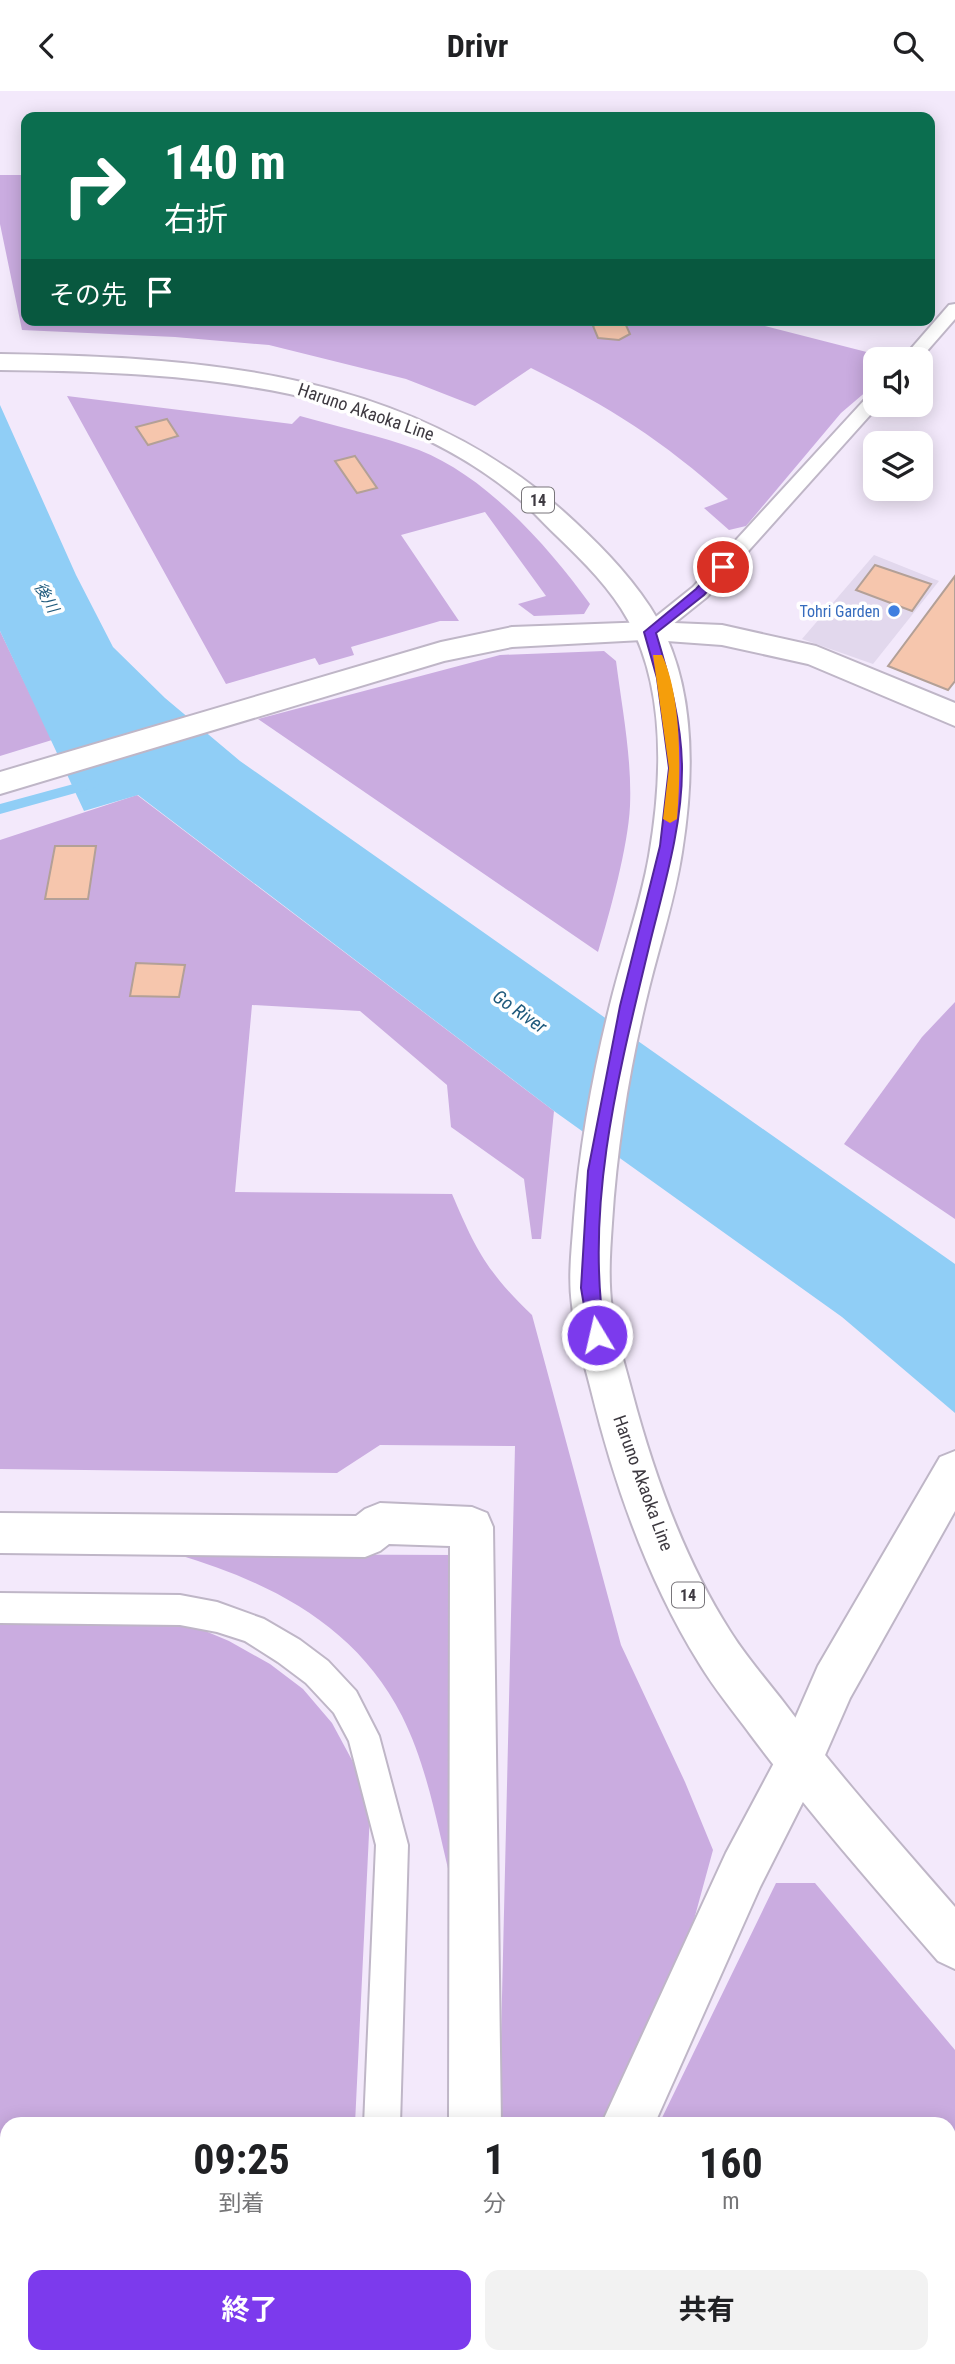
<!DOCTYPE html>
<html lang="ja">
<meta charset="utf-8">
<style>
body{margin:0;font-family:"Roboto Condensed","Noto Sans JP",sans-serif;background:#f2f2f2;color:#202124;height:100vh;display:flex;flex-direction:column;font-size:26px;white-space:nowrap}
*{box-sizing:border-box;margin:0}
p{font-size:23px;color:#757577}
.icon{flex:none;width:38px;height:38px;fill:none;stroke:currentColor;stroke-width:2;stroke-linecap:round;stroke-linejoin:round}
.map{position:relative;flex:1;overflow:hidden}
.drawer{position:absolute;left:0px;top:2026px;width:956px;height:247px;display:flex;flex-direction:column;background:#fff;border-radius:21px 21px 0 0;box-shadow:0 4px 18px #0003}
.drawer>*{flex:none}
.guide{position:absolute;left:21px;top:21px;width:914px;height:214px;border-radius:14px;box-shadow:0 4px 18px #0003;background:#0b6e4f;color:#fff;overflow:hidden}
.fabs{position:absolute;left:863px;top:256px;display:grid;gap:14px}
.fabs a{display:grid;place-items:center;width:70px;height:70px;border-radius:14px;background:#fff;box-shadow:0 4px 18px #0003;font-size:35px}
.pin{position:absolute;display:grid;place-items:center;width:60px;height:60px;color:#fff;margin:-30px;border:4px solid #fff;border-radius:50%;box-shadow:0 2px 7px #0007}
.me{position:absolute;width:77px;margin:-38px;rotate:351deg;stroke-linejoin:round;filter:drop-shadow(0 0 5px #0008)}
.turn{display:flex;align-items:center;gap:24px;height:147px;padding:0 28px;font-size:32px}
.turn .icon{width:91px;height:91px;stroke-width:2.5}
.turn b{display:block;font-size:49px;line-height:60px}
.then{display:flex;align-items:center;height:66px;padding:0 28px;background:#0003;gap:14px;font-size:26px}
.eta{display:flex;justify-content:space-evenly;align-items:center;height:119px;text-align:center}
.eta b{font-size:42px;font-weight:700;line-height:49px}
.action{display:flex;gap:14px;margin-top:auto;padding:14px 28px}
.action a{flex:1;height:80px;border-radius:14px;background:#7c3aed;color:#fff;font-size:28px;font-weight:700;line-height:80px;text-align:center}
.action a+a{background:#f2f2f2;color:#202124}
header{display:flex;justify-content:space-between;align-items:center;height:91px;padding:0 28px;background:#fff;font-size:32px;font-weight:700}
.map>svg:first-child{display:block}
.commercial{fill:#e2d8ed}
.green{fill:#caace0}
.water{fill:#90cef6}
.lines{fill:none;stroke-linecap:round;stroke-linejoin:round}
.stream{fill:#90cef6;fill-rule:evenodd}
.building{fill:#f6c6ad;stroke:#b3a097;stroke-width:2}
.service-casing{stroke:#bfb6c7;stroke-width:4}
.minor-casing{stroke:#bfb6c7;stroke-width:4}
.tertiary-casing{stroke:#bfb6c7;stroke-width:4}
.primary-casing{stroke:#bfb6c7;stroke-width:4}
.service{fill:#fff;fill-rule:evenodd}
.minor{fill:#fff;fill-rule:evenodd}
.tertiary{fill:#fff;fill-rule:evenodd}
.primary{fill:#fff;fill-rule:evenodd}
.route{fill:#7c3aed;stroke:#51269a;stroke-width:2}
.slow{fill:#f59e0b}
.shop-dot{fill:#3f7fe0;stroke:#fff;stroke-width:2.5}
.labels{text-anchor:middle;stroke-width:7;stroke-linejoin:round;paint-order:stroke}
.shield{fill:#fff;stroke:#78757a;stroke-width:2}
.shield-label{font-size:16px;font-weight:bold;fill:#3e3a41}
.far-water-label{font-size:16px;font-style:italic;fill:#1f5a7c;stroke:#fff}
.far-shop-label{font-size:16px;fill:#366cbe;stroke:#fff;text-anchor:end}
.street-label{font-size:18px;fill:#3e3a41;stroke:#fff}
.water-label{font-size:19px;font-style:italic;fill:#1f5a7c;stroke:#fff}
</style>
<header><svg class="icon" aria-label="back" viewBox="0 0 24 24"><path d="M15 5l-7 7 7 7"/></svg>Drivr<svg class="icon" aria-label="search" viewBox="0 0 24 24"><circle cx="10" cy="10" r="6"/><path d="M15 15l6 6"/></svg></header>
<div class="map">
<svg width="955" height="2273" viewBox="0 0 955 2273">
<rect width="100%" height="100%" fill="#f3e9fb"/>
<polygon class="commercial" points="874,464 939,490 873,573 802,548"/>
<g class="green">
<path d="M0 84H26V229H742L894 268H875V293L841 322 746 435 729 439 704 417 728 408C662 349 610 316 531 277L475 315 406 288 269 254 175 246 22 239 0 133Z"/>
<path d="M67 305 292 333 300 325C339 336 381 345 419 359 486 385 549 456 590 513L584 523 534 525 518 513 546 505 485 421 401 444 459 530H440L351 556 354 564 319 574 315 567 226 593Z"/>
<polygon points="0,540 52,649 0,665"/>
<path d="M604 560 616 570C622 617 632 667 630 715 628 756 610 821 598 861L258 628 500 564Z"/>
<path d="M137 704 554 1020 541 1148H532L524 1088 451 1036 447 994 360 920 252 914 235 1101 452 1103C476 1159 487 1181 532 1224L621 1554 685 1691 713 1759 686 1858 607 2033H499L515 1355 380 1354 337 1382 0 1378V749Z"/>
<polygon points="955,911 955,1128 844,1053 922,946"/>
<path d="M176 1463 456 1464 452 1794C438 1738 428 1677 402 1625 356 1534 270 1491 176 1463Z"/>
<polygon points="0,1526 191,1534 229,1550 270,1573 303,1598 332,1632 353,1671 370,1722 355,2033 7,2034 7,2266 343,2266 343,2273 0,2273"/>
<polygon points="776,1792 815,1792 955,1959 955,2273 556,2273 558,2266 948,2266 948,2034 659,2033"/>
</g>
<polygon class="water" points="0,314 76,484 113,556 165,607 240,670 955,1173 955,1322 842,1226 554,1020 138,704 84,720 0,540"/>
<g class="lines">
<polygon class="stream" points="92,688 99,693 97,696 0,723 0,713"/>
</g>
<g class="building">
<polygon points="604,229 625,232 630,243 619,249 598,247 593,235"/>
<polygon points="167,328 178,345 148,354 136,336"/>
<polygon points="355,365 377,397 357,402 335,370"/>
<polygon points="875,474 931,493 912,520 856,499"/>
<polygon points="955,485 955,590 948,599 888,575"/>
<polygon points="55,755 96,755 88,808 45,808"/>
<polygon points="136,872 185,874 179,906 130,905"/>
</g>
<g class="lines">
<defs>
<g id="service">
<polygon points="955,213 955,228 920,268 902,268 949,214"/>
<polygon points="875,303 875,313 880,313 707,506 657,546 643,546 640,541 643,536 693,496 869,304"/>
<polygon points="0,1502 180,1504 217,1511 264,1528 300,1549 328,1570 356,1600 379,1645 408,1754 400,2034 364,2034 376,1754 349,1650 334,1622 306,1592 278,1571 245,1550 217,1541 180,1534 0,1532"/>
<rect x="355" y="2266" width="38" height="7"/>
</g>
<g id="minor">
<polygon points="650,531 722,534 816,555 955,612 955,635 808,573 722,554 639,548 635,541 639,534"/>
<polygon points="955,1360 955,1420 850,1607 815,1687 760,1796 654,2034 601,2034 726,1762 783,1655 818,1575 940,1366"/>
<polygon points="380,1412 472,1416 487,1422 493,1436 501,2034 449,2034 450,1455 389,1453 380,1460 365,1466 0,1462 0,1422 356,1425 365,1418"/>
<rect x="447" y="2266" width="56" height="7"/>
</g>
<polygon id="tertiary" points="650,531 661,534 665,541 661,548 512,556 444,570 0,703 0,681 441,551 512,536"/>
<path id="primary" d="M0 263C208 266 416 281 575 431 606 460 637 492 658 529 696 597 694 686 682 761 675 808 660 852 649 897 630 974 617 1053 612 1132 610 1160 608 1189 612 1218 616 1246 625 1274 632 1301 654 1384 684 1468 730 1540 745 1564 764 1586 782 1609 836 1681 896 1748 955 1816V1878L938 1870C874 1796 809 1722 750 1643 733 1620 714 1597 699 1572 648 1490 614 1393 591 1299 584 1271 575 1243 572 1214 568 1185 572 1156 574 1127 580 1051 594 976 613 902 625 856 641 811 649 765 662 690 666 598 628 529 611 498 584 471 558 446 545 434 533 420 519 408 377 289 176 281 0 279Z"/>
</defs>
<use href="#service" class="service-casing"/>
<use href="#minor" class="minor-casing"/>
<use href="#tertiary" class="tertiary-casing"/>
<use href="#primary" class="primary-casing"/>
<use href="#service" class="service"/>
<use href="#minor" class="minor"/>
<use href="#tertiary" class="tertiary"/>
<use href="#primary" class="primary"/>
</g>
<path class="route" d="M719 473 729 476 704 504 656 542C669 585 682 633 682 678 682 738 663 798 649 856 619 981 584 1115 605 1244L597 1251 589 1244 581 1197 588 1080 620 915 660 755 669 677 657 587 644 541 696 498Z"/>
<path class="slow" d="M653 564H662C682 606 681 682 677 728L670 732 663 728 669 677Z"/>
<circle class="shop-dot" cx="894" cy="520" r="7"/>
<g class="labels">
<g class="shield">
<rect x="522" y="396.5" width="32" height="25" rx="5"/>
<rect x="672" y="1491.5" width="32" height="25" rx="5"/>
</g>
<g class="shield-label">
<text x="538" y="415">14</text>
<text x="688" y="1510">14</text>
</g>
<g class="far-water-label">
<text transform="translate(47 506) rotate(61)" y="6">後川</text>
</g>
<g class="far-shop-label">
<text x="880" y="526">Tohri Garden</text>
</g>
<g class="street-label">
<text transform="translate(366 321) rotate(19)" y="6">Haruno Akaoka Line</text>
<text transform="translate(643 1392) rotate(70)" y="6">Haruno Akaoka Line</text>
</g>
<g class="water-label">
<text transform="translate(520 920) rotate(35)" y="7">Go River</text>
</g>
</g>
</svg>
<div class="fabs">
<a><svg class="icon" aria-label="sound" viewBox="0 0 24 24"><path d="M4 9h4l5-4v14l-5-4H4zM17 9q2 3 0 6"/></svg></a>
<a><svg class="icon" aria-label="layers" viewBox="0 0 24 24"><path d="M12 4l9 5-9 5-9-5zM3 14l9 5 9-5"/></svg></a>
</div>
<div class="pin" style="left:723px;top:476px;background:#d93025"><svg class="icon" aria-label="arrive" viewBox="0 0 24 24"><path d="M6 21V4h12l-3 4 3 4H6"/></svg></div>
<svg class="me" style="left:597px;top:1244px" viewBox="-20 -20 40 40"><circle r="17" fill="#7c3aed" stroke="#fff" stroke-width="3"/><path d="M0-11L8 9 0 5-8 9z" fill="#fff"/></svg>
<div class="guide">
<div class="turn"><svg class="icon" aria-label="right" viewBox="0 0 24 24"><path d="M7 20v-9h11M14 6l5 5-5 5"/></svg><div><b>140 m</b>右折</div></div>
<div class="then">その先<svg class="icon" aria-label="arrive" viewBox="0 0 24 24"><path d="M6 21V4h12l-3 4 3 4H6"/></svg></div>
</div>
<section class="drawer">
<div class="eta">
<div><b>09:25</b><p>到着</p></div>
<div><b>1</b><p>分</p></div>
<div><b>160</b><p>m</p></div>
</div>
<div class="action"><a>終了</a><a>共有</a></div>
</section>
</div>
